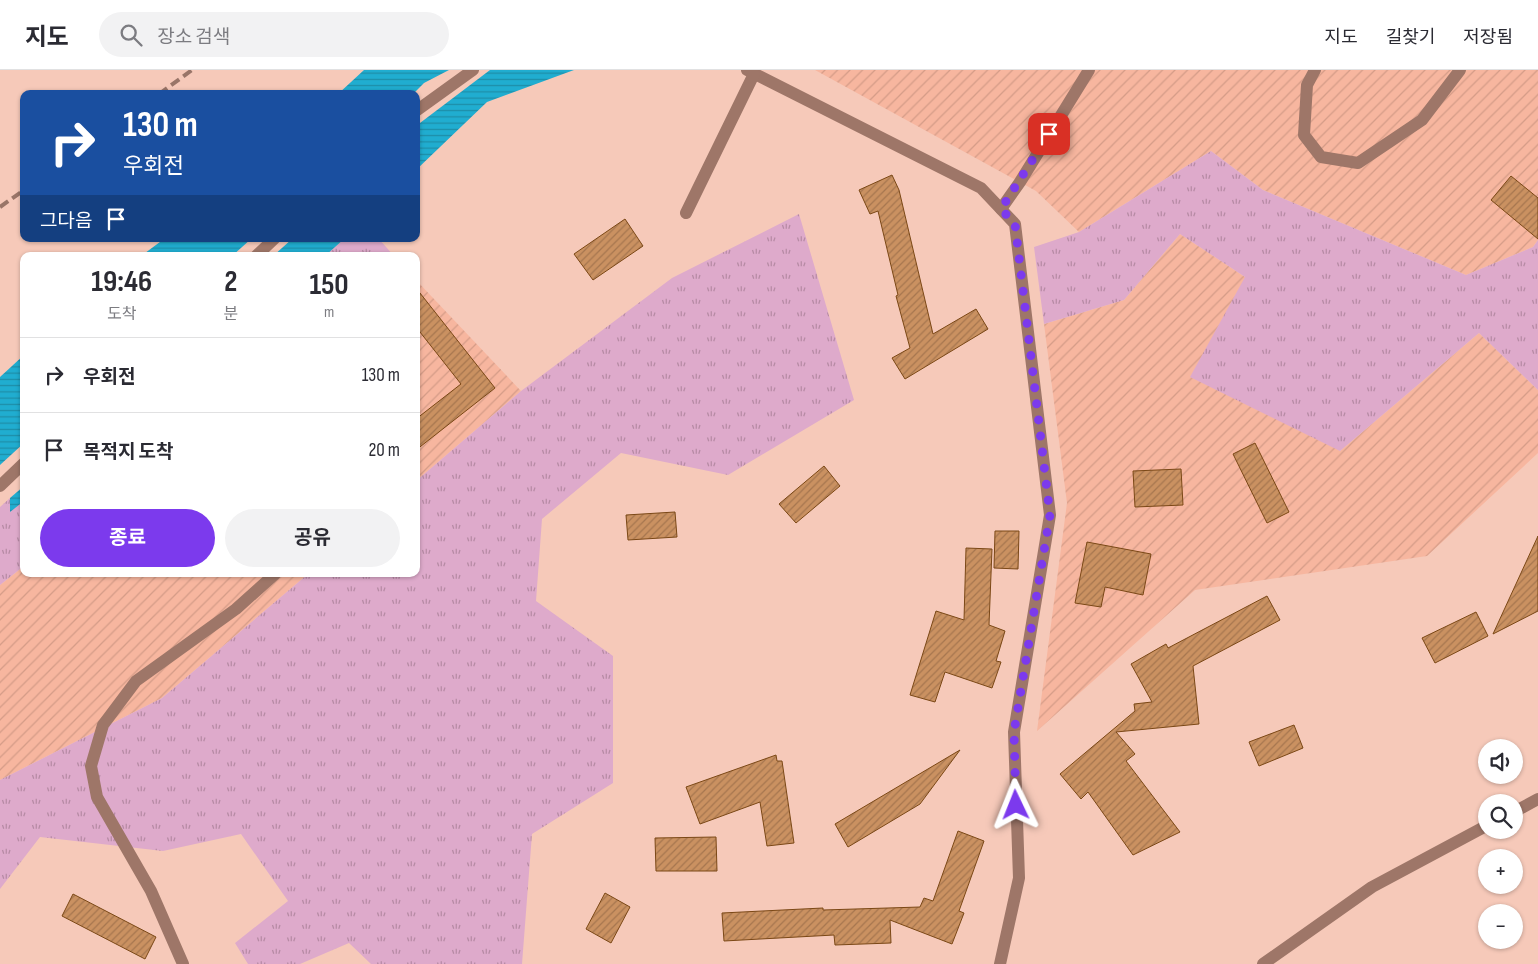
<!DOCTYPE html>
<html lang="ko">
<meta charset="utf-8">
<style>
body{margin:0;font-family:"Sofia Sans Condensed","Noto Sans KR",sans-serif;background:#f2f2f3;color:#2b2b33;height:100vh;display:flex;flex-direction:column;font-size:19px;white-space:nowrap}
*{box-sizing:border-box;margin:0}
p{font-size:16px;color:#7c7c81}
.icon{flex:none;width:28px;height:28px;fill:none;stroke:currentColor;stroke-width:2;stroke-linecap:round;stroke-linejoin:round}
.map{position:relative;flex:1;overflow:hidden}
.panel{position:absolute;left:20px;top:182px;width:400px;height:325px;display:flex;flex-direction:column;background:#fff;border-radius:10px;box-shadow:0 1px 4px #0004}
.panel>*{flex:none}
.top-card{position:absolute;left:20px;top:20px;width:400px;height:152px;border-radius:10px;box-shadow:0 1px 4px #0004;background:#1a4fa0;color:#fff;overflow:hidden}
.fabs{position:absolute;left:1478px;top:669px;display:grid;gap:10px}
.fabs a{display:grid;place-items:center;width:45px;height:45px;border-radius:50%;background:#fff;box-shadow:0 1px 4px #0004;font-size:25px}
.pin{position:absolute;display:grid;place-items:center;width:42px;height:42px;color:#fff;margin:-21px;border-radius:10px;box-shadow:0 2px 8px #0006}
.me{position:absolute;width:55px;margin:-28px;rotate:358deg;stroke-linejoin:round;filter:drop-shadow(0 0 4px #0008)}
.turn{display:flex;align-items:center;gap:18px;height:105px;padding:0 20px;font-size:22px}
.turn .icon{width:65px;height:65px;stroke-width:2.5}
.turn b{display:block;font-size:35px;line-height:42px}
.then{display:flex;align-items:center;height:48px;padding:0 20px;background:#0003;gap:10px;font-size:19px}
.eta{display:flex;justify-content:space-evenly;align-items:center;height:85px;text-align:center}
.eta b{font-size:30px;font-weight:700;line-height:35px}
.button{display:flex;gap:10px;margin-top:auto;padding:10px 20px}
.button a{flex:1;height:58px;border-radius:30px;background:#7c3aed;color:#fff;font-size:20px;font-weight:700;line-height:58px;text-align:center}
.button a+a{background:#f2f2f3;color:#2b2b33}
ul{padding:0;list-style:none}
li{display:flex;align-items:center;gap:15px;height:75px;padding:0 20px;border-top:1px solid #e1e1e2}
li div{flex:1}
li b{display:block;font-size:19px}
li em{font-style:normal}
header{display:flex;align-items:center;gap:30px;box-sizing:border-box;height:70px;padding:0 25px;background:#fff;border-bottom:1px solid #e1e1e2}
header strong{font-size:24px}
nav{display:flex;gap:28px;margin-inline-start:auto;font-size:18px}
.search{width:350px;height:45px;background:#f2f2f3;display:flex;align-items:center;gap:12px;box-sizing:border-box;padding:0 18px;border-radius:28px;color:#7c7c81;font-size:19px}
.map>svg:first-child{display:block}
.industrial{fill:url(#industrial-furrows)}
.grass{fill:url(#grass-tufts)}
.water{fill:url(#water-rules)}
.building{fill:url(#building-hatch);stroke:#7b4816}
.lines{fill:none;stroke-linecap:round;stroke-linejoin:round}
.minor{stroke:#9e7668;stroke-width:12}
.rail{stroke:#997568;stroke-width:4;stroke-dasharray:10 5;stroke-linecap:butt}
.route{stroke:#7c3aed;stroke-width:9;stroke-dasharray:0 16.2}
</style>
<header>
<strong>지도</strong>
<div class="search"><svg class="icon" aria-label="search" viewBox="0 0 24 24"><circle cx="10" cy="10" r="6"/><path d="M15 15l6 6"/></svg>장소 검색</div>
<nav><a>지도</a><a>길찾기</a><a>저장됨</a></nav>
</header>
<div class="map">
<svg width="1538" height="894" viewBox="0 0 1538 894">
<defs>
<pattern id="industrial-furrows" width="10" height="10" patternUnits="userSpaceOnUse" patternTransform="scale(1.25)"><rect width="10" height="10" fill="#f7b69f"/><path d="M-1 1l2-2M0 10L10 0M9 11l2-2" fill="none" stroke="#d59c88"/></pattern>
<pattern id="grass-tufts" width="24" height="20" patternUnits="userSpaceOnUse" patternTransform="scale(1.25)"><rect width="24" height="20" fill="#deaacb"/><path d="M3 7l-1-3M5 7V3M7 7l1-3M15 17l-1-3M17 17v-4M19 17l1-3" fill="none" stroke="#b68aa4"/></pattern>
<pattern id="water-rules" width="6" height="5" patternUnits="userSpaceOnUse" patternTransform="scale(1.25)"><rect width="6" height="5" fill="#20add0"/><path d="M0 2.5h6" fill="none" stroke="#1e8da8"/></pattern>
<pattern id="building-hatch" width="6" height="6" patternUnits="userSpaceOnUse" patternTransform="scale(1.25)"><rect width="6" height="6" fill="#ca9161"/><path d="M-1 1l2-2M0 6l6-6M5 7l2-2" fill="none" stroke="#a6764f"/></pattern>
</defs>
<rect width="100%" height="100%" fill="#f6c9b9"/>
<g class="industrial">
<polygon points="815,0 1538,0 1538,170 1533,177 1466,205 1263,120 1211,81 1079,162 1036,121"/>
<polygon points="1180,164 1245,207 1340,381 1479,263 1538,320 1538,383 1427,486 1195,520 1037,661 1067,433 1044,254 1124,230"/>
<polygon points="416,210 521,321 416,411"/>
<polygon points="24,496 24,504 308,504 162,628 0,710 0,515"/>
</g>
<g class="grass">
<polygon points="1211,81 1263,120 1466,205 1533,177 1538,170 1538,320 1479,263 1340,381 1190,307 1245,207 1180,164 1124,230 1044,254 1034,177 1079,162"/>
<polygon points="799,144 854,330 728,405 621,383 542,449 536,531 613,586 613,713 532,764 522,894 371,894 349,873 300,894 248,894 235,873 288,831 241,764 163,781 40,767 0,819 0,710 162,628 308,504 416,504 416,411 521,321 672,208"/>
<polygon points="344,169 379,169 394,186 325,186"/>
<polygon points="10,428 10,441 24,431 24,496 0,515 0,437"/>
</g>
<g class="water">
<polygon points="364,0 449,0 424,13 413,24 338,24"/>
<polygon points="490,0 574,0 487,32 416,100 416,56"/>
<polygon points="164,169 251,169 232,186 141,186"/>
<polygon points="292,169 344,169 325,186 273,186"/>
<polygon points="24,285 24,373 0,395 0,307"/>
<polygon points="24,416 24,431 10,442 10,428"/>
</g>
<g class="building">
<polygon points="892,105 899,120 933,264 976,239 988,259 905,309 892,288 910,278 896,226 898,225 878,141 870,144 859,120"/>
<polygon points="1511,106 1538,128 1538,169 1491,130"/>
<polygon points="625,149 643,176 593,210 574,184"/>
<polygon points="416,218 495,318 416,380 416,349 461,314 416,257"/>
<polygon points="1255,373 1289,442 1267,453 1233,384"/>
<polygon points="824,396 840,416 796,453 779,434"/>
<polygon points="1181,399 1183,435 1135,437 1133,401"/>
<polygon points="675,442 677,467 628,470 626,445"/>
<polygon points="995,461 1019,461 1018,499 994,498"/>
<polygon points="1538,466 1538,541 1493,564"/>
<polygon points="1087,472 1151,484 1143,525 1105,517 1101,537 1075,533"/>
<polygon points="966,478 992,479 989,555 1005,561 996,591 1001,592 992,618 945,602 935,632 910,625 936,541 964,550"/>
<polygon points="1267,526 1280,550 1193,596 1199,654 1116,662 1135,684 1126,691 1180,762 1133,785 1088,722 1081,729 1060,704 1135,641 1134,634 1152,632 1131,594 1166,574 1168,578"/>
<polygon points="1476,542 1488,566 1435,593 1422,568"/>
<polygon points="1294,655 1303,678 1259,696 1249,672"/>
<polygon points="960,680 920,734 848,777 835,754"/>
<polygon points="776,685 777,691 782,691 794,773 767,776 760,732 700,754 686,717"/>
<polygon points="958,761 984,771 959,841 964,843 952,874 890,850 891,873 835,875 834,865 724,871 722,843 823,838 823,840 920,837 924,828 933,831"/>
<polygon points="716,767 717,801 656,801 655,768"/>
<polygon points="605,823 630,837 611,873 586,859"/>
<polygon points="73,824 156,867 145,889 62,846"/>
</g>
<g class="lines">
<g class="minor">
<polyline points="747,0 981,118 1015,154 1050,445 1014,662 1019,808 1000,894"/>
<polyline points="1315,0 1307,15 1304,65 1321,87 1358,93 1422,50 1460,0"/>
<polyline points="416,41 473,0"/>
<polyline points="1001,139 1020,112 1089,0"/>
<polyline points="686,143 754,4"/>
<polyline points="256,186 274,169"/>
<polyline points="0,416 24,393"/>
<polyline points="1514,742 1538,729"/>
<polyline points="183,894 151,821 97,727 91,696 103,655 136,611 236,539 275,504"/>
<polyline points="1263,894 1372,817 1486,756"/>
</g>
<g class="rail">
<polyline points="159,24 192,0"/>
<polyline points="0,137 24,120"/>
</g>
</g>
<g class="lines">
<polyline class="route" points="1016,735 1014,662 1050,445 1015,154 1001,139 1049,64"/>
</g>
</svg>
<div class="fabs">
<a><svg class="icon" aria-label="sound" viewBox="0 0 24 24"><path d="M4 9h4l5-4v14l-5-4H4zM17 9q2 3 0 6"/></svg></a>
<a><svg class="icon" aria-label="search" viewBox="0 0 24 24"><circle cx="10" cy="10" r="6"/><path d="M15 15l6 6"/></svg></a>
<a>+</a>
<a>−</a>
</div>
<div class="pin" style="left:1049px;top:64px;background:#d93025"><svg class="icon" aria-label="arrive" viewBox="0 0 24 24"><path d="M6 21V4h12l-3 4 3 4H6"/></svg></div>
<svg class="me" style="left:1016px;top:735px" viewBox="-20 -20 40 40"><path d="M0-17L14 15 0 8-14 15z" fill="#7c3aed" stroke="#fff" stroke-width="4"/></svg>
<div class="top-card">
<div class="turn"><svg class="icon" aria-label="right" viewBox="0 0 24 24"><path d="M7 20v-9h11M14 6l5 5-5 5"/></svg><div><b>130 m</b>우회전</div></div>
<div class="then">그다음<svg class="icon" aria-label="arrive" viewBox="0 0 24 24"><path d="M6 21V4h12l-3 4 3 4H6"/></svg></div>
</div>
<section class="panel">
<div class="eta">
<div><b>19:46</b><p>도착</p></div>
<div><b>2</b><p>분</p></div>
<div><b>150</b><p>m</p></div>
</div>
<ul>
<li><svg class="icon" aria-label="right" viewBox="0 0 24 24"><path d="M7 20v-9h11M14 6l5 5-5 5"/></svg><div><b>우회전</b></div><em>130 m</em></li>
<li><svg class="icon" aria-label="arrive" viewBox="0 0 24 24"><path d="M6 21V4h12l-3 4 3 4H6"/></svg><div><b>목적지 도착</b></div><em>20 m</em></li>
</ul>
<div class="button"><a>종료</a><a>공유</a></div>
</section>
</div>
